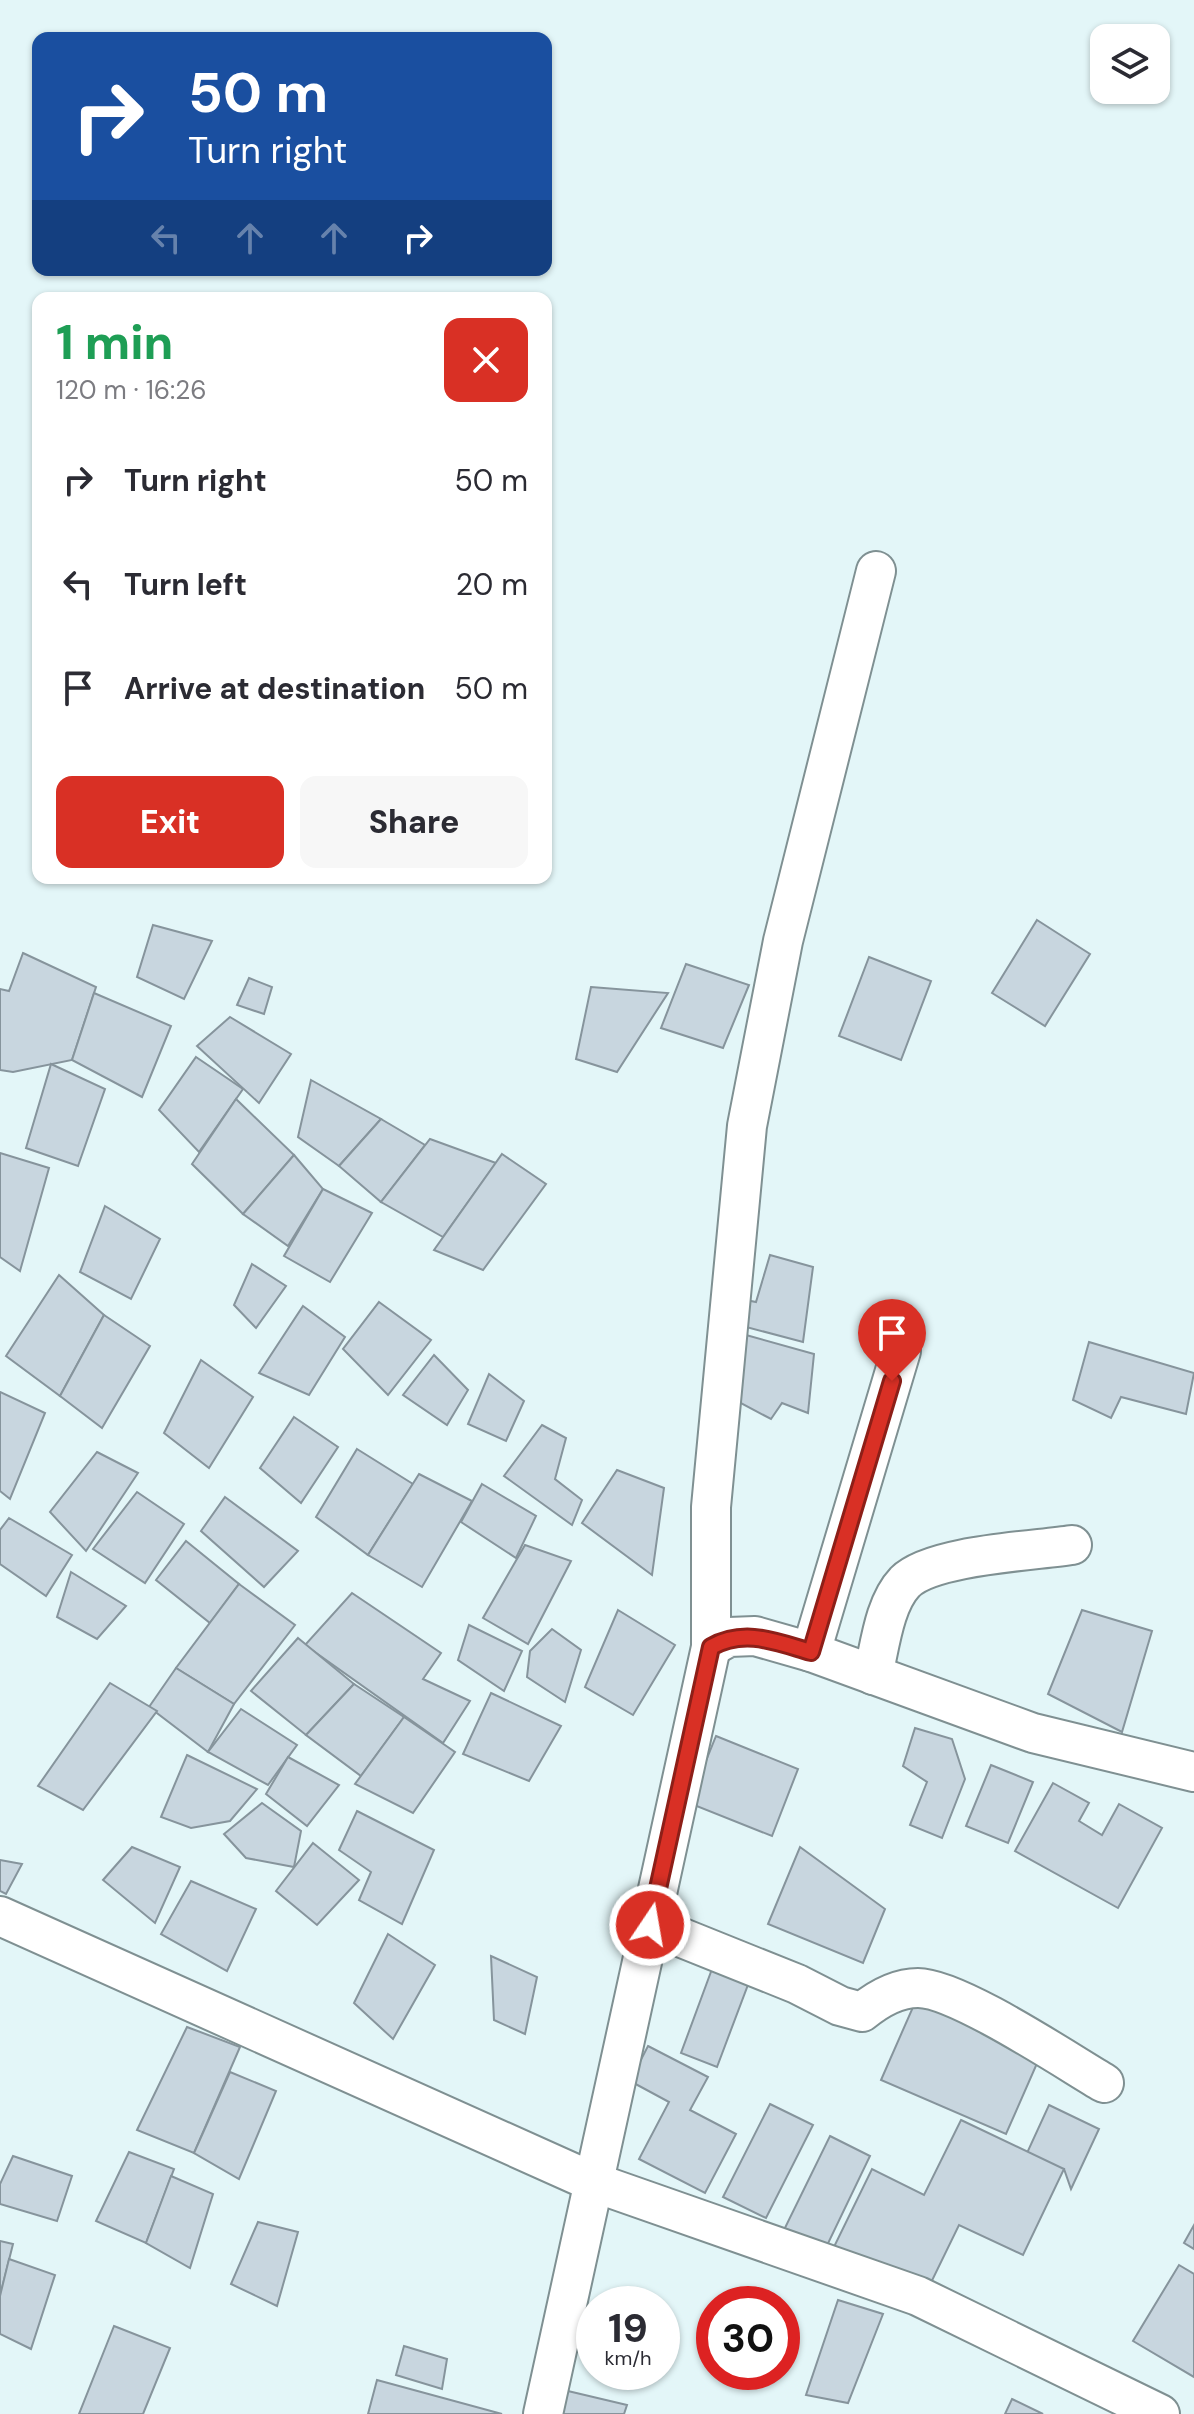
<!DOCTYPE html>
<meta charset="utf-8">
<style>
body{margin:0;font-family:"DM Sans",sans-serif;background:#f7f7f7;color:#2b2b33;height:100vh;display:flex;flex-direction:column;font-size:30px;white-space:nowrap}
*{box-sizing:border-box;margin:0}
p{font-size:26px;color:#7c7c81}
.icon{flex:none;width:44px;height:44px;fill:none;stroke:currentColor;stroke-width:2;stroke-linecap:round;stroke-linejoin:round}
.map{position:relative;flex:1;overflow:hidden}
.side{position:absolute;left:32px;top:292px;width:520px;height:592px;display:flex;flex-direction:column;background:#fff;border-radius:16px;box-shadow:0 2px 6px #0004}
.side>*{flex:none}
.guide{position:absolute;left:32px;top:32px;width:520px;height:244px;border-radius:16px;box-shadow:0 2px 6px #0004;background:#1a4fa0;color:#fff;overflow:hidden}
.tools{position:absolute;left:1090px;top:24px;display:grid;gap:16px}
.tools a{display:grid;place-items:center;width:80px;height:80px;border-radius:16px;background:#fff;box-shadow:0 2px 6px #0004;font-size:40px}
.speed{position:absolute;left:576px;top:2286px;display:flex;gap:16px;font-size:40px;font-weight:700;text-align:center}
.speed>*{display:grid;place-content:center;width:104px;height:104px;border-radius:50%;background:#fff;box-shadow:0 2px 6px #0004;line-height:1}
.speed small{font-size:20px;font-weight:400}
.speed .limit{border:12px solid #d22;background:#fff;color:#111}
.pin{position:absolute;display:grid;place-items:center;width:68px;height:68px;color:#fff;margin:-82px -34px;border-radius:50% 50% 50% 0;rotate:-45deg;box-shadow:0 0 8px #0007}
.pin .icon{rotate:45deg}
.me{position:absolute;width:88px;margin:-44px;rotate:12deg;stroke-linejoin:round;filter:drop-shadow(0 0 6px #0008)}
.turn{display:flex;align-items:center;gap:28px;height:168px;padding:0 24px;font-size:36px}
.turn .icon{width:104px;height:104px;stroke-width:2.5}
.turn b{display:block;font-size:56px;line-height:68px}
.lanes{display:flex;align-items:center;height:76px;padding:0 24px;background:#0003;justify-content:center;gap:40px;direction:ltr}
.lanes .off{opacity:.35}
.round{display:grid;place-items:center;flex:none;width:84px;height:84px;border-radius:16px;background:#f7f7f7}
.headline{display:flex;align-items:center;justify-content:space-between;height:136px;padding:0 24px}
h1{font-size:48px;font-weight:800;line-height:60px;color:#1e9e55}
.primary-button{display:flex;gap:16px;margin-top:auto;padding:16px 24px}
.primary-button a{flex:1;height:92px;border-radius:16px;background:#d93025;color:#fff;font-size:32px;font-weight:800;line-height:92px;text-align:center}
.primary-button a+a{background:#f7f7f7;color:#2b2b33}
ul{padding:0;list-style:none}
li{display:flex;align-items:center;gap:24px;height:104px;padding:0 24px}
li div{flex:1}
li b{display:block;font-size:30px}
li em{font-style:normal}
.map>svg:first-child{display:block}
.building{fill:#c8d6df;stroke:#86949c;stroke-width:2}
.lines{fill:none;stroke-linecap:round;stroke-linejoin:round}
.minor-casing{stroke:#7f9092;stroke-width:42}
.minor{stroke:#fff;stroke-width:38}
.route-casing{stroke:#8d1f18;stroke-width:20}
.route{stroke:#d93025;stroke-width:14}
</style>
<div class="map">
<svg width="1194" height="2414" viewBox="0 0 1194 2414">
<rect width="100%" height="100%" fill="#e3f6f8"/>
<g class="building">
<polygon points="1037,920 1090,954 1045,1026 992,993"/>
<polygon points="153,925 212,941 184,999 137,977"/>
<polygon points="23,953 96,987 72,1060 13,1072 0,1070 0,989 9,991"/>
<polygon points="869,957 931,981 901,1060 839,1036"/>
<polygon points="686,964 749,985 723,1048 661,1028"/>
<polygon points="249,978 272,987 264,1014 237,1005"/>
<polygon points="591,987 668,993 617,1072 576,1059"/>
<polygon points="94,993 171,1026 142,1097 72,1060"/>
<polygon points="230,1017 291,1054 259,1103 197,1046"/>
<polygon points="196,1057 243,1089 199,1152 159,1110"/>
<polygon points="51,1064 105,1089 78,1166 26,1148"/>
<polygon points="311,1080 381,1119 339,1166 298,1137"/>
<polygon points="236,1099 294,1155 243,1214 192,1164"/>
<polygon points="381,1119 425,1145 381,1202 339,1166"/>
<polygon points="430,1139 496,1163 443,1237 381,1202"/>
<polygon points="0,1153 49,1168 20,1271 0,1257"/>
<polygon points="502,1154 546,1184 483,1270 434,1250"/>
<polygon points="294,1155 323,1189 288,1246 243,1214"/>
<polygon points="323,1189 372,1213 330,1282 284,1256"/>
<polygon points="105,1206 160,1239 131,1299 80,1272"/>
<polygon points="770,1255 813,1267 803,1342 735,1324 741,1299 756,1302"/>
<polygon points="252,1264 286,1286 256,1328 234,1305"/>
<polygon points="59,1275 104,1315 60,1396 6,1356"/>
<polygon points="379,1302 431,1340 388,1395 343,1349"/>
<polygon points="303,1306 345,1337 309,1395 259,1373"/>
<polygon points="104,1315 150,1346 102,1428 60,1396"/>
<polygon points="746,1335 814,1354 808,1413 782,1403 771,1419 735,1400"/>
<polygon points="1089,1342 1194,1373 1186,1414 1121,1397 1111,1418 1073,1400"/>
<polygon points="434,1355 468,1390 447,1425 403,1395"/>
<polygon points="201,1360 253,1397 209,1468 164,1433"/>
<polygon points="489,1374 524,1401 506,1441 468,1424"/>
<polygon points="0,1392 45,1413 10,1499 0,1491"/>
<polygon points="294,1417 338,1447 301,1503 260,1468"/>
<polygon points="542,1425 566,1438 555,1479 582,1500 572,1525 504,1476"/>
<polygon points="357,1449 413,1484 368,1555 316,1517"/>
<polygon points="97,1452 138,1473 86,1551 50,1512"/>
<polygon points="617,1470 664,1488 652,1575 582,1523"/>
<polygon points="419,1474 472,1501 422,1587 368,1555"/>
<polygon points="482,1484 536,1516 516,1558 461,1522"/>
<polygon points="137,1492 184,1524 145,1583 93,1549"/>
<polygon points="225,1497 298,1551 264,1587 201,1531"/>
<polygon points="9,1518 72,1555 46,1596 0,1564 0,1530"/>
<polygon points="186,1541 239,1584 210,1623 156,1580"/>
<polygon points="525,1545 571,1561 528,1644 483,1618"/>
<polygon points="71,1572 126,1606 97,1639 57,1617"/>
<polygon points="239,1584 295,1625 234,1704 176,1668"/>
<polygon points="352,1593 441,1653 423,1679 470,1701 443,1743 305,1645"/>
<polygon points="618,1610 675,1645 633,1715 585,1687"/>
<polygon points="1082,1610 1152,1631 1122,1732 1048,1694"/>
<polygon points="469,1625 522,1651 504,1691 458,1660"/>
<polygon points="552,1629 581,1650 565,1702 527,1677 530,1651"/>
<polygon points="298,1638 354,1684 306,1735 251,1691"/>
<polygon points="176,1668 234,1704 208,1752 149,1707"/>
<polygon points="110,1683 157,1711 83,1810 38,1786"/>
<polygon points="354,1684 404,1717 361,1776 306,1735"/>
<polygon points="491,1693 561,1726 529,1781 463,1754"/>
<polygon points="241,1709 297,1745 268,1785 208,1752"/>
<polygon points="404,1717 455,1752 413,1813 355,1784"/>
<polygon points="915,1728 952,1739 965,1779 942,1838 910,1825 927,1782 903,1766"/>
<polygon points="716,1736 798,1769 772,1836 689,1803"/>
<polygon points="187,1755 257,1789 230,1821 191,1828 161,1817"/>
<polygon points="288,1757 339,1785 307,1826 266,1794"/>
<polygon points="991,1765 1033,1782 1008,1843 966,1826"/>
<polygon points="1053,1783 1089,1803 1079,1821 1102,1835 1119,1804 1162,1828 1118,1908 1015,1851"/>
<polygon points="262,1803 301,1831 294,1867 246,1858 224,1834"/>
<polygon points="357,1811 434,1850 402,1924 359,1900 371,1872 339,1850"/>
<polygon points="313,1843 359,1880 317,1925 276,1891"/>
<polygon points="132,1847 180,1867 155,1923 103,1880"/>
<polygon points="800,1847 885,1909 863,1963 768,1924"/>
<polygon points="0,1860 22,1864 6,1894 0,1891"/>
<polygon points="191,1881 256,1909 227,1971 161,1934"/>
<polygon points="388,1934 435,1965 393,2039 354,2003"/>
<polygon points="491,1956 537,1977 525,2034 494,2020"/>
<polygon points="712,1969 749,1982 717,2067 681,2053"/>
<polygon points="917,1998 1042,2052 1006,2134 881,2080"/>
<polygon points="187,2027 240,2047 194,2153 137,2130"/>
<polygon points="648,2046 708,2077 690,2110 736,2134 705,2193 639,2159 669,2102 630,2081"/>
<polygon points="230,2072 276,2091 239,2179 194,2153"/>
<polygon points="770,2104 813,2125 766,2218 723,2197"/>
<polygon points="1049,2105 1099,2129 1071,2189 1064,2169 1021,2166"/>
<polygon points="961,2120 1064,2169 1023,2255 959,2225 923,2299 830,2255 872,2169 924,2195"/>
<polygon points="830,2136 870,2156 821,2258 780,2238"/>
<polygon points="129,2152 174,2169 146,2243 96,2221"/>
<polygon points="13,2156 72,2176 57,2221 0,2204 0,2184"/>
<polygon points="171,2176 213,2194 190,2268 146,2243"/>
<polygon points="258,2222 298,2232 277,2306 231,2284"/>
<polygon points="1194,2225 1194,2249 1184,2243"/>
<polygon points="0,2241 13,2244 0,2296"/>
<polygon points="9,2259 55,2275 31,2349 0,2334 0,2296"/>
<polygon points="1179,2265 1194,2274 1194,2377 1133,2341"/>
<polygon points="838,2300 883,2314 848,2403 806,2395"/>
<polygon points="114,2326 170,2348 143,2414 79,2414"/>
<polygon points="404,2346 447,2359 442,2389 396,2375"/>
<polygon points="377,2380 502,2414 368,2414"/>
<polygon points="551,2387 627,2405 624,2414 539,2414"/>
<polygon points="1012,2399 1043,2414 1005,2414"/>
</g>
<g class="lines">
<defs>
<g id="minor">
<polyline points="711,1647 729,1637 755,1636 811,1652 1033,1733 1194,1772"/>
<polyline points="811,1652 901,1351"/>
<path d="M873 1675C880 1646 884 1604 905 1582 932 1555 1033 1551 1072 1545"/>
<polyline points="0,1916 593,2182 918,2296 1160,2414"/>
<path d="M650 1925 797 1984 840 2006 862 2012C878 1999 896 1988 918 1988 957 1988 1065 2060 1104 2083"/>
<polyline points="543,2414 711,1647 711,1507 747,1126 783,941 876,571"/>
</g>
</defs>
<use href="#minor" class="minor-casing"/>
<use href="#minor" class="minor"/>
</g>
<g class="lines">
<defs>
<path id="route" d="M650 1925 711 1647C745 1628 776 1642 811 1652L892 1381"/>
</defs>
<use href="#route" class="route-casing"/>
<use href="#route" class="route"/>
</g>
</svg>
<div class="tools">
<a><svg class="icon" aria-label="layers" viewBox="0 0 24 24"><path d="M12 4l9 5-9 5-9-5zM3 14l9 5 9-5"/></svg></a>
</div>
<div class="speed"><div>19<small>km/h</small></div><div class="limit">30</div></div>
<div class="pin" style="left:892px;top:1381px;background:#d93025"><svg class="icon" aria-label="arrive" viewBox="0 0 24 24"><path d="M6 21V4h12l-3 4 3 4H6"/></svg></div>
<svg class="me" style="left:650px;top:1925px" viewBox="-20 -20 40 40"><circle r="17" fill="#d93025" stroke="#fff" stroke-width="3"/><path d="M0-11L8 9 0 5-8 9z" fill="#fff"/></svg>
<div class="guide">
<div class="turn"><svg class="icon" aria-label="right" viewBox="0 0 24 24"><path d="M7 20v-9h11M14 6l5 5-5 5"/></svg><div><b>50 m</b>Turn right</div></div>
<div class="lanes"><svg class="icon off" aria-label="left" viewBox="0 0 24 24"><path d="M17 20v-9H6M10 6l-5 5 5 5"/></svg><svg class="icon off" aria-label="ahead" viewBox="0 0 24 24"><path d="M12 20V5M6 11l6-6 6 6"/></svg><svg class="icon off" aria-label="ahead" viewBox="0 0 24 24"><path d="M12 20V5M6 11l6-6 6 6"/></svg><svg class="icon" aria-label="right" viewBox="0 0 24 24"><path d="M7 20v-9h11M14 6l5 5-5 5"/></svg></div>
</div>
<section class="side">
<div class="headline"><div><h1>1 min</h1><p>120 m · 16:26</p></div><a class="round" style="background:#d93025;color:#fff"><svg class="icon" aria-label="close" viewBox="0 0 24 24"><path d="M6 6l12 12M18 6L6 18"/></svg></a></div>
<ul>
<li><svg class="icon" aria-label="right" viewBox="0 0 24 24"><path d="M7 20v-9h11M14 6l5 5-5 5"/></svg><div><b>Turn right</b></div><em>50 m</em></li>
<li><svg class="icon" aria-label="left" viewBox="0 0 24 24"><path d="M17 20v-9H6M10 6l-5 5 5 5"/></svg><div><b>Turn left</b></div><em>20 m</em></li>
<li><svg class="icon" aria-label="arrive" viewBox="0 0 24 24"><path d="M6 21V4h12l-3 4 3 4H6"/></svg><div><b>Arrive at destination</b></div><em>50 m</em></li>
</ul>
<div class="primary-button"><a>Exit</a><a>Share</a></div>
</section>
</div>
